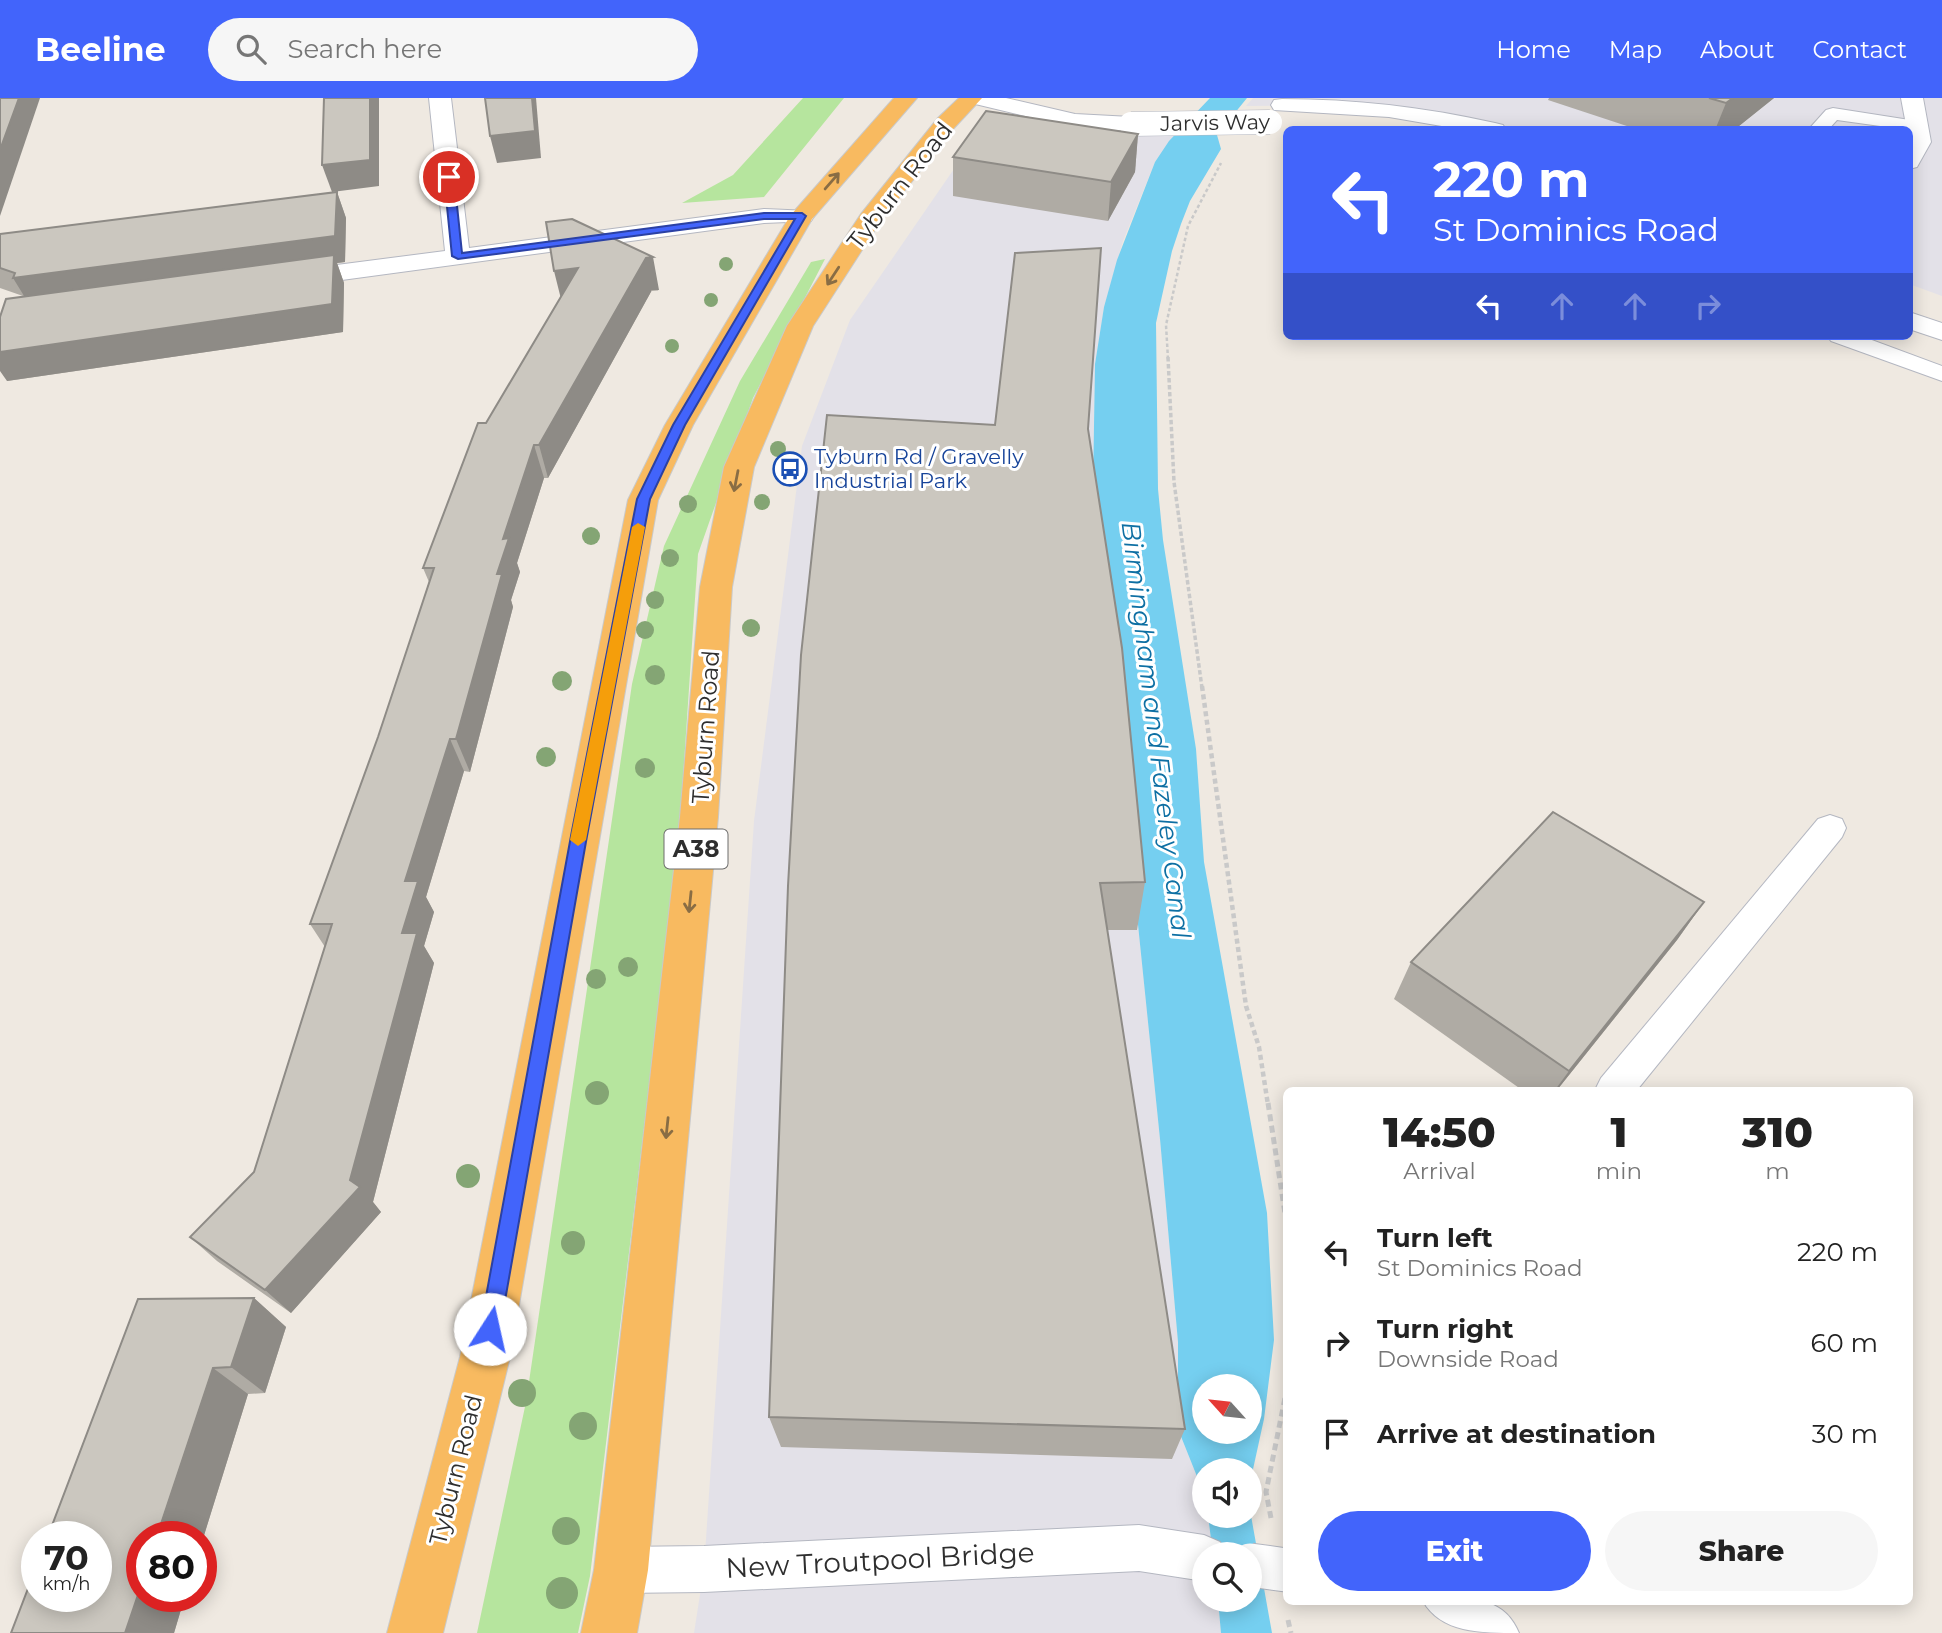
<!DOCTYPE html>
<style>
body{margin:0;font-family:Montserrat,sans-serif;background:#f6f6f6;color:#222;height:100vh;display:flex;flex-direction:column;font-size:26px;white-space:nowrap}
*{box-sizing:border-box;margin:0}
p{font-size:23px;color:#767676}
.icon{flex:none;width:38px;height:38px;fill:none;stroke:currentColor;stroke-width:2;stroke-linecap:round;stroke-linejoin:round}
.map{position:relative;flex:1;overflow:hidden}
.details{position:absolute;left:1283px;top:989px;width:630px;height:518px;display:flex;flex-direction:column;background:#fff;border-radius:10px;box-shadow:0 4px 18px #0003}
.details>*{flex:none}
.guide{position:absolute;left:1283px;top:28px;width:630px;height:214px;border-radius:10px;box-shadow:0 4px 18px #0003;background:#4264fb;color:#fff;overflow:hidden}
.needle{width:46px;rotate:297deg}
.fabs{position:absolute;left:1192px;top:1276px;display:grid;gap:14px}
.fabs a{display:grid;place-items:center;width:70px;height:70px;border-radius:50%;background:#fff;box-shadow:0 4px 18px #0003;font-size:35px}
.speed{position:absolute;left:21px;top:1423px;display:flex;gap:14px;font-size:35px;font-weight:700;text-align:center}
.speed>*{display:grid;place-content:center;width:91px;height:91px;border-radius:50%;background:#fff;box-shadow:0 4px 18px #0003;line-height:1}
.speed small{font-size:18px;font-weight:400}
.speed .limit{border:10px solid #d22;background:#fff;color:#111}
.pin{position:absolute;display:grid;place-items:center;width:60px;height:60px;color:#fff;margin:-30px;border:4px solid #fff;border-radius:50%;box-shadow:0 2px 7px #0007}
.me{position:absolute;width:77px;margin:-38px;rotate:10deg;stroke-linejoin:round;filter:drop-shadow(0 0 5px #0008)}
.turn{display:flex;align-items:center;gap:24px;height:147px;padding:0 35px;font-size:32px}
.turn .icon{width:91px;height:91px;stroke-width:2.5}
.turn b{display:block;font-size:49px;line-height:60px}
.lanes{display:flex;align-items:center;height:66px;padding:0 35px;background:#0003;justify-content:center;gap:35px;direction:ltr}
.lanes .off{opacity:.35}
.eta{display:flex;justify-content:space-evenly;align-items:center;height:119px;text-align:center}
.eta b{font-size:42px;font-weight:800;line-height:49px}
.primary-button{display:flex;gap:14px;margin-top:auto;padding:14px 35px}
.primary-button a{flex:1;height:80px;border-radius:42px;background:#4264fb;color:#fff;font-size:28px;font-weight:800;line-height:80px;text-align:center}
.primary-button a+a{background:#f6f6f6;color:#222}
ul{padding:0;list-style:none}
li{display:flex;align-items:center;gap:21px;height:91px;padding:0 35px}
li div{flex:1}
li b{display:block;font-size:26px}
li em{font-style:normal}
header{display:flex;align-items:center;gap:42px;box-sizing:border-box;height:98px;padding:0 35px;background:#4264fb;color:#fff}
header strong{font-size:33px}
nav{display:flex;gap:38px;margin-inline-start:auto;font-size:24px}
.search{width:490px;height:63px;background:#f6f6f6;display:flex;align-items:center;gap:18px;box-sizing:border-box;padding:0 24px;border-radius:38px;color:#767676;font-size:26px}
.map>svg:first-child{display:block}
.industrial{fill:#e3e1e8}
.green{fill:#b6e59e}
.water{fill:#75cff0;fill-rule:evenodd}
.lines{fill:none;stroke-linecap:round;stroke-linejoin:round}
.service-casing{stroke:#b4b7c1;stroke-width:2}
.minor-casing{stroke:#b4b7c1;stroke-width:2}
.trunk-casing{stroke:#c9c9c9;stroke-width:2}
.path-far3{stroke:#c9c9c9;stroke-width:2.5;stroke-dasharray:3.5 2.5;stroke-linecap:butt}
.path-far2{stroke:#c9c9c9;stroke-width:3.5;stroke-dasharray:4.5 2.5;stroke-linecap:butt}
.path-far1{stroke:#c9c9c9;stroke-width:4.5;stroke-dasharray:5 3.5;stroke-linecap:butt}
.path{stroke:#c9c9c9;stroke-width:5;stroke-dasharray:7 4.5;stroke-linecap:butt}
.service{fill:#fff;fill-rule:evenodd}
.minor{fill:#fff;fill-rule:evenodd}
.trunk{fill:#f8ba60;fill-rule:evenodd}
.service-bridge-casing{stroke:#b4b7c1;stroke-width:45;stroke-linecap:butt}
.minor-bridge-casing{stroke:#b4b7c1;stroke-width:25;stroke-linecap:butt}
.service-bridge{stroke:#fff;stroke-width:43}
.minor-bridge{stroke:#fff;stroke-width:24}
.tree{fill:#84a574}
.wall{fill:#afaba4}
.shaded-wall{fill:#8e8b86}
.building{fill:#cbc7bf;stroke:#8e8b86;stroke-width:2}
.oneway{stroke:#896d44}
.route{fill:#4264fb;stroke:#2b41a3;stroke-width:2}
.slow{fill:#f59e0b}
.labels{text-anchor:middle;stroke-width:6;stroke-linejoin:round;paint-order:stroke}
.far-street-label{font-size:21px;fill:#2e2e2e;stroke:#fff}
.far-transit-label{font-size:21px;fill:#164399;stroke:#fff;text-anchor:start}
.shield{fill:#fff;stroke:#6d6d6d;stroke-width:2}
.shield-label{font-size:23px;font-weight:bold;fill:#2e2e2e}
.street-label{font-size:24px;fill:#2e2e2e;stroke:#fff}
.water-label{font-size:26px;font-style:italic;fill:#0d6fa3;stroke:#fff}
.near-street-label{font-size:28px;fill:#2e2e2e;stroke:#fff}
</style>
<header>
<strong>Beeline</strong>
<div class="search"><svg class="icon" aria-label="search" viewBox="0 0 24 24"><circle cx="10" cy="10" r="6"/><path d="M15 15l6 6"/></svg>Search here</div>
<nav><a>Home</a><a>Map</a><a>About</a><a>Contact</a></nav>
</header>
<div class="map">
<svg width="1942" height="1535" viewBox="0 0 1942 1535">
<rect width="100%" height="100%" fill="#efe9e1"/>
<g class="industrial">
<polygon points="1253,0 1942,0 1942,198 1909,186 1909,32 1496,32 1344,7 1246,8"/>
<polygon points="1184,26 1155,64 1123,143 1104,209 1095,266 1093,388 1160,1041 1178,1244 1178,1331 1204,1396 1204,1418 1208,1418 1213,1456 1204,1456 1204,1502 1218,1502 1221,1535 694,1535 704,1471 754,723 802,348 850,222 978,36"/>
</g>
<g class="green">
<polygon points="803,0 844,0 764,99 682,105 733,77"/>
<polygon points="825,161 753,300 698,456 679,740 590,1478 578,1535 477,1535 526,1304 632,586 664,448 740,283 811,164"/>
</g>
<g class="water">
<path d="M1210 0H1247L1217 37 1221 51 1190 103 1181 126 1172 153 1156 225 1158 391 1163 442 1196 651 1204 764 1267 1115 1274 1242 1264 1321 1250 1385V1372H1204V1396L1178 1331V1244L1160 1041 1093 388 1095 266 1104 209 1117 162 1155 64 1169 43ZM1204 1288H1250V1334H1204Z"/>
<polygon points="1250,1412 1272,1535 1221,1535 1218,1502 1250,1502 1250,1456 1213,1456 1208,1418 1250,1418"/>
</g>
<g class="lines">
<defs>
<g id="service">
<polygon points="1833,10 1916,23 1926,29 1916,35 1909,32 1837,22 1828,32 1808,32 1826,12"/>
<polygon points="1827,238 1861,238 1942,268 1942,283 1831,243"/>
<polygon points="1830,717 1842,721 1846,730 1842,739 1637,992 1595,992 1601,980 1818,721"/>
<polygon points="1139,1427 1204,1437 1220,1444 1226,1456 1204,1456 1204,1483 1139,1473 704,1494 621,1495 604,1489 598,1472 604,1455 621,1449 704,1448"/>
<path d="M1423 1503C1462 1503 1501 1492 1519 1535 1480 1535 1441 1535 1423 1503Z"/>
</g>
<g id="minor">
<polygon points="429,0 451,0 469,150 764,111 811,113 814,118 811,123 764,125 290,189 281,186 277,181 281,176 290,173 445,153"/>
<polygon points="968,0 1006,0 1075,16 1131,19 1139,21 1142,26 1139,31 1131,33 1075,30 971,5"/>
<polygon points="1901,0 1923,0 1931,44 1917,69 1909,71 1909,32 1907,32"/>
<path d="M1282 1C1355 1 1424 9 1495 25L1503 27 1506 32H1465L1389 19 1274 12 1271 7 1274 2Z"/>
<polygon points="1909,214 1942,225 1942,242 1909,231"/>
</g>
<g id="trunk">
<polygon points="894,0 917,0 812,121 693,327 658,402 510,1259 443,1535 387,1535 460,1259 628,402 665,327 790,118"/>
<polygon points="959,0 982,0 954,30 880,124 813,228 754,369 732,489 718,719 648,1472 637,1535 581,1535 594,1472 680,719 700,489 724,369 787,228 861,116 938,20"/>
</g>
</defs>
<use href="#service" class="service-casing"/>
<use href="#minor" class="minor-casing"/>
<use href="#trunk" class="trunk-casing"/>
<polyline class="path-far3" points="1168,261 1166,227 1188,128 1221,65"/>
<polyline class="path-far2" points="1168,259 1174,384 1202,590"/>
<polyline class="path-far1" points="1202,588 1246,908 1259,949 1268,1007"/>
<g class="path">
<polyline points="1268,1005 1286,1122"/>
<polyline points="1271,1420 1266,1394 1286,1295"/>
<polyline points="1288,1522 1291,1535"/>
</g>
<use href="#service" class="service"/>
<use href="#minor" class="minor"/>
<use href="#trunk" class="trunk"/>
<defs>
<polyline id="service-bridge" points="1250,1467 1286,1472"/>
<polyline id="minor-bridge" points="1131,26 1270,24"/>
</defs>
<use href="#service-bridge" class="service-bridge-casing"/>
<use href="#minor-bridge" class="minor-bridge-casing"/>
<use href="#service-bridge" class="service-bridge"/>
<use href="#minor-bridge" class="minor-bridge"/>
</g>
<g class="tree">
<circle cx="726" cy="166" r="7"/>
<circle cx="711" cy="202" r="7"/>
<circle cx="672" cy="248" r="7"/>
<circle cx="778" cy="351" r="8"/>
<circle cx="762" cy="404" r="8"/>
<circle cx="688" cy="406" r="9"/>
<circle cx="591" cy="438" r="9"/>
<circle cx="670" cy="460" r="9"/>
<circle cx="655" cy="502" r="9"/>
<circle cx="751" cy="530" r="9"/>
<circle cx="645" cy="532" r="9"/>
<circle cx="655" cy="577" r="10"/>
<circle cx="562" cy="583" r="10"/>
<circle cx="546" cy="659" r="10"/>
<circle cx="645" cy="670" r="10"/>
<circle cx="628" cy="869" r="10"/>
<circle cx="596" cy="881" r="10"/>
<circle cx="597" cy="995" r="12"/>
<circle cx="468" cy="1078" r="12"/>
<circle cx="573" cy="1145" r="12"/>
<circle cx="522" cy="1295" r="14"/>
<circle cx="583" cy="1328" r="14"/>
<circle cx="566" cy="1433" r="14"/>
<circle cx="562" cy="1495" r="16"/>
</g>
<g class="wall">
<polygon points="1549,0 1774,0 1734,32 1639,32 1548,2"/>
<polygon points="1138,36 1135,74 1108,123 953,98 953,59"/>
<polygon points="337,94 346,120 345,164 337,165 344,185 343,234 7,283 23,198 0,190 0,136"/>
<polygon points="652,192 548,380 544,380 517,465 520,474 511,502 513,509 470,674 464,673 426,799 434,814 424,848 434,865 373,1104 381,1114 291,1215 217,1163 190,1139 254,1074 325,849 310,826 378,639 429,484 423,470 486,325 561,200 659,192"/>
<polygon points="995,327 1088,331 1145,784 1137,832 1107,832 1185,1331 1172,1361 781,1349 769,1319"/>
<polygon points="1704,804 1677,842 1557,992 1522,992 1394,901 1411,864"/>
<polygon points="254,1200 286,1229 265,1295 248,1296 201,1447 201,1438 142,1438 142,1498 185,1498 174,1535 11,1535 37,1467 37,1498 96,1498 96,1438 48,1438 138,1201"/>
</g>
<g class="shaded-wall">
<polygon points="19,0 40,0 0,118 0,52"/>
<polygon points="370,0 379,0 379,88 332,94 322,67"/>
<polygon points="532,0 536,0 541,60 497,65 490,38"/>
<polygon points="1733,0 1774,0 1734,32 1715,32 1726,5"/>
<polygon points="1138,36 1135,74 1108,123 1111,84"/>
<polygon points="337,94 346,120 345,164 337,165 344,185 343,234 7,283 0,273 0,254 29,206 13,180"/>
<polygon points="653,159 659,192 652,192 548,380 539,347 646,160"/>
<polygon points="578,170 562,205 554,173"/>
<polygon points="534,347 544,380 517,465 520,474 511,502 513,509 470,674 456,641 497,476 503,441"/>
<polygon points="450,641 464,673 426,799 434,814 424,848 434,865 373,1104 381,1114 291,1215 265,1192 350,1082 402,835 405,783"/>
<polygon points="1704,804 1677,842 1557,992 1555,992 1569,973"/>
<polygon points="254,1200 286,1229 265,1295 231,1269"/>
<polygon points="213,1270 248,1296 201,1447 201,1438 157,1438"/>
<polygon points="142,1485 142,1498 185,1498 174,1535 125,1535"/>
</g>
<g class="building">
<polygon points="0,0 19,0 0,52"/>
<polygon points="324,0 370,0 370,62 322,67"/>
<polygon points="485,0 532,0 535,33 490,38"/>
<polygon points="1709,0 1733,0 1726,5"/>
<polygon points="986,13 1138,36 1111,84 953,59"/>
<polygon points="337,94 335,138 13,180 15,175 0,170 0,136"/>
<polygon points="572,121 653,159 646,160 539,347 534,347 503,441 509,440 497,476 502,476 456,641 450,641 405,783 418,783 402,835 417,835 350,1082 360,1089 265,1192 190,1139 254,1074 332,826 310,826 378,639 434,470 423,470 478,325 486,325 578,170 554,173 546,124"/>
<polygon points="1101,150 1088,331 1122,550 1145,784 1100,785 1185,1331 769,1319 788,788 801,557 827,317 995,327 1015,155"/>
<polygon points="334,157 332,206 0,254 0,219 6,201"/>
<polygon points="1553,714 1704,804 1569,973 1411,864"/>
<polygon points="254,1200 231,1269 213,1270 157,1438 142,1438 142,1485 125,1535 11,1535 37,1467 37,1498 96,1498 96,1438 48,1438 138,1201"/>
</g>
<defs><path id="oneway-shaft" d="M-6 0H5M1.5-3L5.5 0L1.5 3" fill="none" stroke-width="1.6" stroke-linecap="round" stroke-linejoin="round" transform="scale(1.75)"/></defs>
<g class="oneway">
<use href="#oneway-shaft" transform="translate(832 83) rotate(-49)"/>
<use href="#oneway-shaft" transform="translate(833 178) rotate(123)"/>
<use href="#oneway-shaft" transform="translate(736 383) rotate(101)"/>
<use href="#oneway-shaft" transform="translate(690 804) rotate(96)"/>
<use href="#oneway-shaft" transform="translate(667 1030) rotate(96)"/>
</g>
<polygon class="route" points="449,76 454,79 462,155 764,115 802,115 806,118 685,327 650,401 587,738 500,1231 497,1239 490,1242 483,1239 480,1231 571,738 637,401 673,327 795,121 764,121 458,161 452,158 444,79"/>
<polygon class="slow" points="638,425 645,429 586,742 578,748 570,742 632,429"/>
<defs>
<symbol id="bus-ring" viewBox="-11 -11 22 22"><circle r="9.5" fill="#fff" stroke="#1a4fb4" stroke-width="1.5"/><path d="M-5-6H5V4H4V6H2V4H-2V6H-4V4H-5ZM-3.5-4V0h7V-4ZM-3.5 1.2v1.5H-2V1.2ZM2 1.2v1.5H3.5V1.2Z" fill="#1a4fb4"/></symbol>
</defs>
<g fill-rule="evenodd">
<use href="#bus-ring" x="771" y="352" width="38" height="38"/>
</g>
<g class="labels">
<g class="far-street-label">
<text transform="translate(1215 25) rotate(-1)" y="7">Jarvis Way</text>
</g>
<g class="far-transit-label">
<text x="814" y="366">Tyburn Rd / Gravelly<tspan x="814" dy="24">Industrial Park</tspan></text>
</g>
<rect class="shield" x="664.5" y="731.5" width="63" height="39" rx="5"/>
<g class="shield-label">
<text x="696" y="759">A38</text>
</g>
<g class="street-label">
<text transform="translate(900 88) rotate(-52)" y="8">Tyburn Road</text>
<text transform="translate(706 629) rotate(-86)" y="8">Tyburn Road</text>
<text transform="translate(456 1372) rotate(-76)" y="8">Tyburn Road</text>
</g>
<g class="water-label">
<text transform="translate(1156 632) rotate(83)" y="9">Birmingham and Fazeley Canal</text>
</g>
<g class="near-street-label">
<text transform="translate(880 1462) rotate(-3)" y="10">New Troutpool Bridge</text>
</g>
</g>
</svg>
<div class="fabs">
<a><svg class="needle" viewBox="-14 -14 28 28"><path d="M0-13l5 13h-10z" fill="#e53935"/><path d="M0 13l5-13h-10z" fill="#767676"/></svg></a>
<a><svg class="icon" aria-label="sound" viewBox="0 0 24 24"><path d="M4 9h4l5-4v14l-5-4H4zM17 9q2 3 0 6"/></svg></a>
<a><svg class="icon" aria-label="search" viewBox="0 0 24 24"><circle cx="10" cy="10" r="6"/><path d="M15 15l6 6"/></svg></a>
</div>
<div class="speed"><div>70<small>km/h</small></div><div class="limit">80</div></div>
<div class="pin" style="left:449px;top:79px;background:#d93025"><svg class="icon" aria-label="arrive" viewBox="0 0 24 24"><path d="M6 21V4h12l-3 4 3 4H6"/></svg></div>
<svg class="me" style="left:490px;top:1231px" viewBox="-20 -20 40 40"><circle r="19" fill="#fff"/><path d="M0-13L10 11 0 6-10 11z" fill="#4264fb"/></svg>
<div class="guide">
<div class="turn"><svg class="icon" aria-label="left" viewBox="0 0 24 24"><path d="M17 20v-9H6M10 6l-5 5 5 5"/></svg><div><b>220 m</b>St Dominics Road</div></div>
<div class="lanes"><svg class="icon" aria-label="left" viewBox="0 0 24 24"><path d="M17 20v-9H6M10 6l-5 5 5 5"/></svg><svg class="icon off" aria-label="ahead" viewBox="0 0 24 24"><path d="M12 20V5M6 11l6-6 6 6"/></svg><svg class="icon off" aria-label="ahead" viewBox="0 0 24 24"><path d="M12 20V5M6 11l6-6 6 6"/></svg><svg class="icon off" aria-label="right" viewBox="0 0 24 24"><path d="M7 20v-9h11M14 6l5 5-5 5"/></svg></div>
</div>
<section class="details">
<div class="eta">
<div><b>14:50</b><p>Arrival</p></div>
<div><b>1</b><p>min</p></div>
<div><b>310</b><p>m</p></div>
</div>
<ul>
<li><svg class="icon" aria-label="left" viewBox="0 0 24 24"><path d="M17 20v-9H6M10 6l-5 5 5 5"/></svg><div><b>Turn left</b><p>St Dominics Road</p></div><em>220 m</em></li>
<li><svg class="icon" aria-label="right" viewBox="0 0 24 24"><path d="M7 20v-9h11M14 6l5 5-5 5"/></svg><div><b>Turn right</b><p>Downside Road</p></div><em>60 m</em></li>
<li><svg class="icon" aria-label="arrive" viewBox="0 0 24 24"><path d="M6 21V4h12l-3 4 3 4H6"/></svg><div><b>Arrive at destination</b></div><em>30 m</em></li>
</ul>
<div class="primary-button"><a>Exit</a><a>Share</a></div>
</section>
</div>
